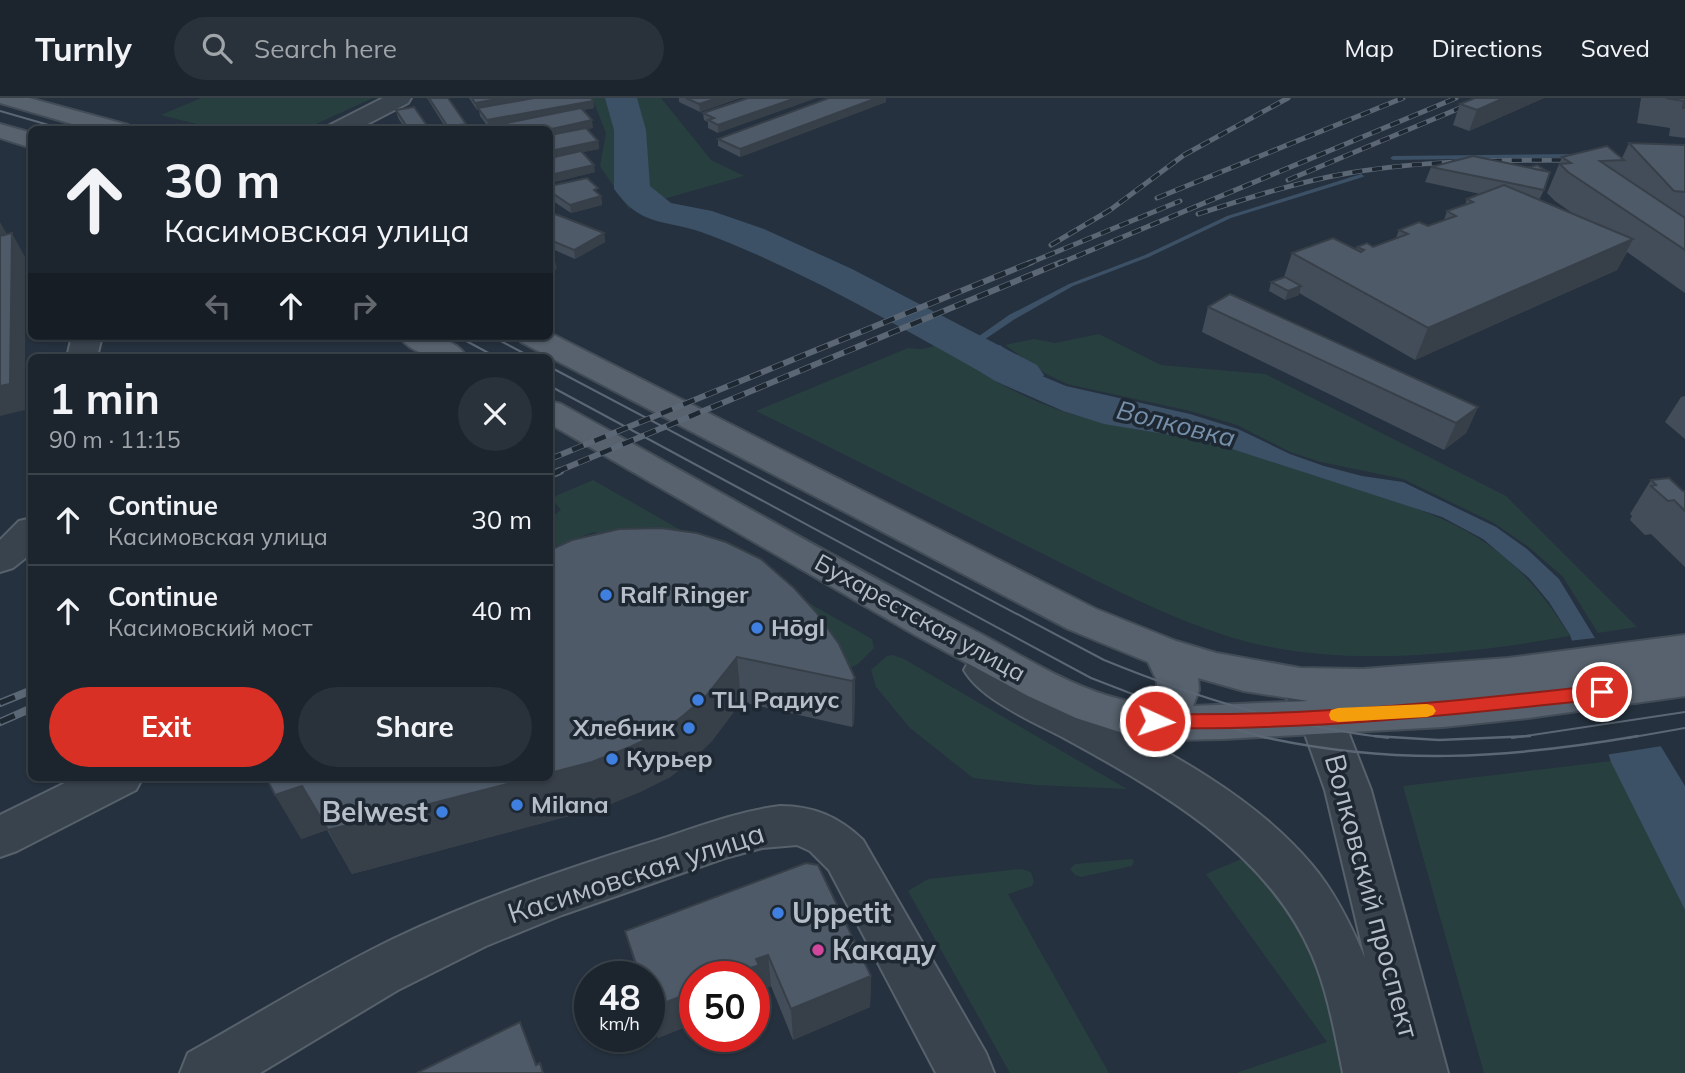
<!DOCTYPE html>
<meta charset="utf-8">
<style>
body{margin:0;font-family:Mulish,sans-serif;background:#29313a;color:#f1f3f6;height:100vh;display:flex;flex-direction:column;font-size:26px;white-space:nowrap}
*{box-sizing:border-box;margin:0}
p{font-size:23px;color:#a0a5aa}
.icon{flex:none;width:38px;height:38px;fill:none;stroke:currentColor;stroke-width:2;stroke-linecap:round;stroke-linejoin:round}
.map{position:relative;flex:1;overflow:hidden}
.panel{position:absolute;left:28px;top:256px;width:525px;height:427px;display:flex;flex-direction:column;background:#1c252e;border-radius:10px;box-shadow:0 2px 5px #0004,0 0 0 2px #3a424a}
.panel>*{flex:none}
.banner{position:absolute;left:28px;top:28px;width:525px;height:214px;border-radius:10px;box-shadow:0 2px 5px #0004,0 0 0 2px #3a424a;background:#1c252e;color:#f1f3f6;overflow:hidden}
.speed{position:absolute;left:574px;top:863px;display:flex;gap:14px;font-size:35px;font-weight:700;text-align:center}
.speed>*{display:grid;place-content:center;width:91px;height:91px;border-radius:50%;background:#1c252e;box-shadow:0 2px 5px #0004,0 0 0 2px #3a424a;line-height:1}
.speed small{font-size:18px;font-weight:400}
.speed .limit{border:10px solid #d22;background:#fff;color:#111}
.pin{position:absolute;display:grid;place-items:center;width:60px;height:60px;color:#fff;margin:-30px;border:4px solid #fff;border-radius:50%;box-shadow:0 2px 7px #0007}
.me{position:absolute;width:77px;margin:-38px;rotate:93deg;stroke-linejoin:round;filter:drop-shadow(0 0 5px #0008)}
.turn{display:flex;align-items:center;gap:24px;height:147px;padding:0 21px;font-size:32px}
.turn .icon{width:91px;height:91px;stroke-width:2.5}
.turn b{display:block;font-size:49px;line-height:60px}
.lanes{display:flex;align-items:center;height:66px;padding:0 21px;background:#0003;justify-content:center;gap:35px;direction:ltr}
.lanes .off{opacity:.35}
.round{display:grid;place-items:center;flex:none;width:74px;height:74px;border-radius:37px;background:#29313a}
.summary{display:flex;align-items:center;justify-content:space-between;height:119px;padding:0 21px}
h1{font-size:42px;font-weight:700;line-height:52px}
.action{display:flex;gap:14px;margin-top:auto;padding:14px 21px}
.action a{flex:1;height:80px;border-radius:42px;background:#d93025;color:#fff;font-size:28px;font-weight:700;line-height:80px;text-align:center}
.action a+a{background:#29313a;color:#f1f3f6}
ul{padding:0;list-style:none}
li{display:flex;align-items:center;gap:21px;height:91px;padding:0 21px;border-top:2px solid #3a424a}
li div{flex:1}
li b{display:block;font-size:26px}
li em{font-style:normal}
header{display:flex;align-items:center;gap:42px;box-sizing:border-box;height:98px;padding:0 35px;background:#1c252e;border-bottom:2px solid #3a424a}
header strong{font-size:33px}
nav{display:flex;gap:38px;margin-inline-start:auto;font-size:24px}
.search{width:490px;height:63px;background:#29313a;display:flex;align-items:center;gap:18px;box-sizing:border-box;padding:0 24px;border-radius:38px;color:#a0a5aa;font-size:26px}
.map>svg:first-child{display:block}
.green{fill:#283f40}
.water{fill:#3c5066}
.pier{fill:#25313e}
.lines{fill:none;stroke-linecap:round;stroke-linejoin:round}
.stream{fill:#3c5066;fill-rule:evenodd}
.river{fill:#3c5066;fill-rule:evenodd}
.minor-casing{stroke:#57616c;stroke-width:4}
.major-casing{stroke:#424c57;stroke-width:4}
.minor{fill:#39434e;fill-rule:evenodd}
.major{fill:#57626e;fill-rule:evenodd}
.tram-far1{stroke:#5b6775;stroke-width:2}
.tram{stroke:#5b6775;stroke-width:2.5}
.rail-far2-casing{stroke:#5b6775;stroke-width:5}
.rail-far1-casing{stroke:#5b6775;stroke-width:6}
.rail-casing{stroke:#5b6775;stroke-width:8}
.rail-far2{stroke:#1e2833;stroke-width:3.5;stroke-dasharray:10;stroke-linecap:butt}
.rail-far1{stroke:#1e2833;stroke-width:4.5;stroke-dasharray:12;stroke-linecap:butt}
.rail{stroke:#1e2833;stroke-width:5;stroke-dasharray:16;stroke-linecap:butt}
.wall{fill:#434d59}
.shaded-wall{fill:#373f49}
.building{fill:#4e5a68;stroke:#373f49;stroke-width:2}
.route{fill:#d93025;stroke:#8d1f18;stroke-width:2}
.slow{fill:#f59e0b}
.shop-dot{fill:#3f7fe0;stroke:#1e2833;stroke-width:2.5}
.hotel-dot{fill:#d1479c;stroke:#1e2833;stroke-width:2.5}
.labels{text-anchor:middle;stroke-width:7;stroke-linejoin:round;paint-order:stroke}
.poi-label{font-size:24px;font-weight:bold;fill:#b5bec9;stroke:#1e2833;text-anchor:start}
.street-label{font-size:24px;fill:#b5bec9;stroke:#1e2833}
.water-label{font-size:26px;font-style:italic;fill:#7790aa;stroke:#1e2833}
.near-poi-label{font-size:28px;font-weight:bold;fill:#b5bec9;stroke:#1e2833;text-anchor:start}
.near-street-label{font-size:28px;fill:#b5bec9;stroke:#1e2833}
</style>
<header>
<strong>Turnly</strong>
<div class="search"><svg class="icon" aria-label="search" viewBox="0 0 24 24"><circle cx="10" cy="10" r="6"/><path d="M15 15l6 6"/></svg>Search here</div>
<nav><a>Map</a><a>Directions</a><a>Saved</a></nav>
</header>
<div class="map">
<svg width="1685" height="975" viewBox="0 0 1685 975">
<rect width="100%" height="100%" fill="#25313e"/>
<g class="green">
<polygon points="201,0 373,0 305,31 216,31 161,17"/>
<polygon points="592,0 661,0 711,62 744,78 629,111 600,68 606,35"/>
<polygon points="1099,236 1161,267 1265,276 1506,398 1637,529 1598,535 1563,479 1530,450 1494,425 1403,381 1321,364 1290,354 1237,327 1190,313 1067,286 1046,276 1005,247 1034,241 1055,245"/>
<path d="M943 246C977 276 1019 298 1062 313 1101 326 1146 330 1186 339 1235 350 1281 367 1328 382 1441 418 1503 430 1570 538 1466 556 1347 570 1244 543 1174 524 1096 482 1031 450 939 404 848 358 756 313L908 250 922 251Z"/>
<polygon points="593,382 872,541 874,550 858,566 838,576 614,440 594,434 550,450 550,420 561,412 551,400"/>
<polygon points="892,557 904,561 1127,691 1036,687 973,680 910,630 876,589 871,572 887,558"/>
<polygon points="1611,663 1685,812 1685,975 1484,975 1403,688"/>
<polygon points="1246,759 1305,827 1354,975 1236,975 1327,944 1206,776"/>
<polygon points="1131,761 1134,762 1132,768 1081,779 1075,777 1070,771 1075,766"/>
<polygon points="1021,771 1031,774 1034,784 1032,788 1008,796 1109,975 1010,975 908,793 928,781"/>
</g>
<polygon class="water" points="958,239 982,248 1000,247 1042,278 1066,288 1190,316 1238,331 1290,356 1324,368 1362,378 1403,384 1496,429 1527,451 1559,481 1685,688 1685,812 1611,664 1570,537 1549,504 1529,480 1483,441 1442,419 1232,351 1189,340 1104,326 1063,313 995,283 964,264 943,246"/>
<polygon class="pier" points="1595,540 1662,648 1605,657 1568,543"/>
<g class="lines">
<g class="stream">
<polygon points="1581,56 1583,57 1583,59 1393,62 1390,60 1393,58"/>
<polygon points="1361,76 1364,78 1363,79 1231,120 1149,159 1073,188 1015,221 969,252 963,252 962,250 1009,217 1069,186 1145,157 1227,118"/>
</g>
<path class="river" d="M605 0H637L646 32 650 88 671 105 712 113 764 131 852 171 1037 267 1044 277 1037 287 1021 291 1005 287C906 233 807 173 701 134 663 121 641 129 614 91V32Z"/>
<defs>
<g id="minor">
<polygon points="383,0 411,0 408,5 356,32 327,32 330,27"/>
<polygon points="72,238 102,238 97,259 67,259"/>
<polygon points="32,420 32,455 13,470 0,474 0,442 19,423"/>
<path d="M985 556C1014 566 1041 588 1069 603 1155 647 1249 692 1312 767 1335 794 1351 827 1365 860L1325 692 1300 622 1281 590 1287 579 1302 574 1317 579 1342 618 1371 692 1448 975H1343C1335 936 1328 894 1312 857 1267 753 1159 692 1064 640 1034 624 981 602 964 572L970 561Z"/>
<polygon points="77,679 143,679 136,692 17,753 0,759 0,717"/>
<path d="M780 708C814 708 839 719 863 742L986 955 994 975H936L829 772 810 753 797 747 762 750 725 760 562 817 486 848 398 892 260 975H180L188 955C256 917 323 875 393 841 473 803 557 774 642 747 688 733 732 714 780 708Z"/>
</g>
<g id="major">
<polygon points="0,0 29,0 128,27 131,32 93,32 0,5"/>
<polygon points="0,26 32,35 32,50 0,40"/>
<path d="M550 235 1096 511 1176 543 1216 555 1300 570 1363 571 1508 560 1685 537V598L1528 620 1443 629 1224 641 1171 642 1132 638 1076 620 1028 598 915 537 550 326V303L561 306C701 383 839 463 981 536 1032 563 1088 600 1147 606L1156 597 1157 583 1148 564 1068 531 521 244 517 238H550ZM1198 580 1244 593 1308 603 1193 608 1199 592Z"/>
<path d="M399 238C424 238 452 236 467 259 443 259 415 261 399 238Z"/>
</g>
</defs>
<use href="#minor" class="minor-casing"/>
<use href="#major" class="major-casing"/>
<use href="#minor" class="minor"/>
<use href="#major" class="major"/>
<g class="tram-far1">
<polyline points="0,13 66,32"/>
<polyline points="457,238 496,259"/>
<polyline points="491,238 531,259"/>
<path d="M550 269 1104 562C1197 600 1288 628 1388 640"/>
<polyline points="550,288 1091,580 1192,619 1267,640"/>
<polyline points="1512,640 1685,614"/>
<polyline points="1628,640 1685,630"/>
</g>
<g class="tram">
<path d="M1259 638C1392 668 1505 661 1638 638"/>
<polyline points="1374,638 1439,642 1530,638"/>
</g>
<defs>
<g id="rail-far2">
<polyline points="1288,82 1484,0"/>
<polyline points="1157,100 1403,0"/>
<path d="M1198 116C1248 100 1297 84 1349 75 1425 62 1503 62 1580 62"/>
<polyline points="1051,147 1110,112 1184,57 1288,0"/>
<polyline points="1027,166 1180,103"/>
<polyline points="1058,166 1456,0"/>
</g>
<g id="rail-far1">
<polyline points="550,361 1032,164"/>
<polyline points="556,374 1062,164"/>
</g>
<g id="rail">
<polyline points="550,377 560,373"/>
<polyline points="0,605 32,592"/>
<polyline points="0,624 32,610"/>
</g>
</defs>
<use href="#rail-far2" class="rail-far2-casing"/>
<use href="#rail-far1" class="rail-far1-casing"/>
<use href="#rail" class="rail-casing"/>
<use href="#rail-far2" class="rail-far2"/>
<use href="#rail-far1" class="rail-far1"/>
<use href="#rail" class="rail"/>
</g>
<g class="wall">
<polygon points="427,0 448,0 466,26 467,32 447,32"/>
<polygon points="469,0 591,0 593,3 594,10 583,12 593,30 587,31 598,43 599,51 582,54 595,74 550,85 550,32 492,32 492,29 489,30 480,18 479,12 477,12"/>
<polygon points="679,0 740,0 700,14 679,4"/>
<polygon points="748,0 718,35 708,30 708,24 704,22 703,15"/>
<polygon points="829,0 886,0 886,4 740,59 718,48 718,41"/>
<polygon points="1544,0 1469,33 1453,27 1460,6"/>
<polygon points="1641,0 1685,0 1685,40 1669,38 1670,30 1637,25"/>
<polygon points="396,12 430,32 406,32 398,20"/>
<polygon points="1629,45 1685,47 1685,195 1627,154 1617,172 1415,262 1299,195 1299,197 1285,202 1269,193 1271,184 1284,179 1292,155 1356,152 1357,149 1373,149 1396,140 1399,132 1428,128 1444,122 1447,113 1465,107 1467,101 1480,96 1425,84 1431,69 1530,70 1531,69 1537,67 1544,92 1539,102 1575,117 1555,103 1547,95 1562,59 1622,60"/>
<polygon points="550,88 600,97 601,98 602,107 571,115 553,103"/>
<polygon points="550,114 604,135 605,144 575,161 550,150"/>
<polygon points="1208,209 1478,309 1466,335 1444,352 1202,234"/>
<polygon points="1685,298 1685,341 1665,324 1681,299"/>
<polygon points="1651,382 1685,393 1685,469 1651,436 1645,437 1630,422 1632,418 1630,416"/>
<polygon points="550,452 855,580 854,625 852,629 741,604 712,643 691,663 670,679 640,694 603,709 352,776 327,732 301,741"/>
<polygon points="806,765 871,878 870,909 793,942 771,888 761,892 762,898 658,940 649,913 649,878 638,878 625,833"/>
</g>
<g class="shaded-wall">
<polygon points="503,0 545,0 477,12 475,5"/>
<polygon points="718,0 740,0 700,14 699,6"/>
<polygon points="796,0 817,0 718,35 718,27"/>
<polygon points="877,0 886,0 886,4 740,59 740,51"/>
<polygon points="1504,0 1544,0 1469,33 1477,12"/>
<polygon points="593,3 594,10 489,30 487,22"/>
<polygon points="592,22 593,30 550,39 550,32 547,32"/>
<polygon points="466,26 467,32 449,32 448,29"/>
<polygon points="598,43 599,51 550,61 550,53"/>
<polygon points="594,67 595,74 550,85 550,77"/>
<polygon points="552,95 553,103 550,104 550,96"/>
<polygon points="601,98 602,107 571,115 570,107"/>
<polygon points="0,124 12,145 12,135 25,159 25,312 0,318"/>
<polygon points="604,135 605,144 575,161 574,152"/>
<polygon points="1633,141 1617,172 1415,262 1428,230"/>
<polygon points="555,163 557,171 550,175 550,165"/>
<polygon points="1301,188 1299,197 1285,202 1288,193"/>
<polygon points="1478,309 1466,335 1444,352 1456,325"/>
<polygon points="737,559 741,604 712,643 691,663 670,679 640,694 603,709 352,776 328,732 534,679 550,679 550,675"/>
<polygon points="855,580 854,625 852,629 852,583"/>
<polygon points="302,688 327,732 301,741 275,697"/>
<polygon points="768,857 771,888 761,892 762,898 754,901 754,878 730,878 756,861"/>
<polygon points="871,878 870,909 793,942 791,911"/>
<polygon points="695,893 695,925 658,940 651,910"/>
</g>
<g class="building">
<polygon points="429,0 448,0 466,26 448,29"/>
<polygon points="472,0 503,0 475,5"/>
<polygon points="534,0 591,0 593,3 487,22 478,10"/>
<polygon points="686,0 718,0 699,6"/>
<polygon points="748,0 796,0 718,27 708,22 714,20 703,15"/>
<polygon points="829,0 877,0 740,51 718,41"/>
<polygon points="1475,0 1504,0 1477,12 1460,6"/>
<polygon points="1666,0 1685,0 1685,10 1683,10 1684,3"/>
<polygon points="414,9 430,32 409,32 396,12"/>
<polygon points="581,10 592,22 547,32 494,32 492,28"/>
<polygon points="586,30 598,43 550,53 550,37"/>
<polygon points="1629,45 1685,47 1685,94 1674,93"/>
<polygon points="1607,48 1624,62 1600,63 1685,120 1685,152 1568,74 1560,66 1571,65 1562,59"/>
<polygon points="581,53 594,67 550,77 550,60"/>
<polygon points="1473,58 1550,74 1544,92 1431,69"/>
<polygon points="1537,67 1547,73 1535,71 1531,69"/>
<polygon points="587,80 598,90 594,92 601,98 570,107 552,95 550,96 550,88"/>
<polygon points="1504,87 1633,141 1428,230 1292,155 1333,140 1361,154 1364,152 1357,149 1367,145 1373,149 1408,136 1399,132 1419,124 1428,128 1456,118 1447,113 1473,104 1467,101"/>
<polygon points="550,114 604,135 574,152 550,142"/>
<polygon points="12,135 10,286 0,288 0,138"/>
<polygon points="1285,179 1301,188 1288,193 1271,184"/>
<polygon points="1230,196 1478,309 1456,325 1208,209"/>
<polygon points="1669,380 1683,393 1685,393 1685,413 1674,402 1668,403 1651,388 1656,387 1651,382"/>
<polygon points="661,430 697,435 726,444 761,461 794,490 816,514 839,546 855,580 852,583 737,559 706,598 684,617 662,634 630,649 592,664 550,675 550,452 572,442 619,431"/>
<polygon points="266,679 534,679 328,732 302,688 275,697"/>
<polygon points="806,765 818,767 871,878 791,911 768,857 756,861 759,867 730,878 695,878 695,893 651,910 649,906 649,878 640,878 625,833"/>
<polygon points="520,924 536,967 540,965 543,975 417,975"/>
</g>
<path class="route" d="M1602 587 1608 589 1610 594 1608 599 1602 601C1453 617 1305 633 1155 630L1149 628 1146 623 1149 618 1155 616C1304 619 1453 604 1602 587Z"/>
<polygon class="slow" points="1427,606 1433,608 1436,613 1433,617 1427,619 1338,624 1331,622 1329,617 1331,612 1338,610"/>
<g class="shop-dot">
<circle cx="606" cy="497" r="7"/>
<circle cx="757" cy="530" r="7"/>
<circle cx="698" cy="602" r="7"/>
<circle cx="689" cy="630" r="7"/>
<circle cx="612" cy="661" r="7"/>
<circle cx="517" cy="707" r="7"/>
<circle cx="442" cy="714" r="7"/>
<circle cx="778" cy="815" r="7"/>
</g>
<circle class="hotel-dot" cx="818" cy="852" r="7"/>
<g class="labels">
<g class="poi-label">
<text x="620" y="505">Ralf Ringer</text>
<text x="771" y="538">Hōgl</text>
<text x="712" y="610">ТЦ Радиус</text>
<text x="675" y="638" text-anchor="end">Хлебник</text>
<text x="626" y="669">Курьер</text>
<text x="531" y="715">Milana</text>
</g>
<g class="street-label">
<text transform="translate(920 520) rotate(29)" y="8">Бухарестская улица</text>
</g>
<g class="water-label">
<text transform="translate(1176 326) rotate(14)" y="9">Волковка</text>
</g>
<g class="near-poi-label">
<text x="428" y="724" text-anchor="end">Belwest</text>
<text x="792" y="825">Uppetit</text>
<text x="832" y="862">Какаду</text>
</g>
<g class="near-street-label">
<text transform="translate(636 775) rotate(-18)" y="10">Касимовская улица</text>
<text transform="translate(1372 798) rotate(75)" y="10">Волковский проспект</text>
</g>
</g>
</svg>
<div class="speed"><div>48<small>km/h</small></div><div class="limit">50</div></div>
<div class="pin" style="left:1602px;top:594px;background:#d93025"><svg class="icon" aria-label="arrive" viewBox="0 0 24 24"><path d="M6 21V4h12l-3 4 3 4H6"/></svg></div>
<svg class="me" style="left:1155px;top:623px" viewBox="-20 -20 40 40"><circle r="17" fill="#d93025" stroke="#fff" stroke-width="3"/><path d="M0-11L8 9 0 5-8 9z" fill="#fff"/></svg>
<div class="banner">
<div class="turn"><svg class="icon" aria-label="ahead" viewBox="0 0 24 24"><path d="M12 20V5M6 11l6-6 6 6"/></svg><div><b>30 m</b>Касимовская улица</div></div>
<div class="lanes"><svg class="icon off" aria-label="left" viewBox="0 0 24 24"><path d="M17 20v-9H6M10 6l-5 5 5 5"/></svg><svg class="icon" aria-label="ahead" viewBox="0 0 24 24"><path d="M12 20V5M6 11l6-6 6 6"/></svg><svg class="icon off" aria-label="right" viewBox="0 0 24 24"><path d="M7 20v-9h11M14 6l5 5-5 5"/></svg></div>
</div>
<section class="panel">
<div class="summary"><div><h1>1 min</h1><p>90 m · 11:15</p></div><a class="round"><svg class="icon" aria-label="close" viewBox="0 0 24 24"><path d="M6 6l12 12M18 6L6 18"/></svg></a></div>
<ul>
<li><svg class="icon" aria-label="ahead" viewBox="0 0 24 24"><path d="M12 20V5M6 11l6-6 6 6"/></svg><div><b>Continue</b><p>Касимовская улица</p></div><em>30 m</em></li>
<li><svg class="icon" aria-label="ahead" viewBox="0 0 24 24"><path d="M12 20V5M6 11l6-6 6 6"/></svg><div><b>Continue</b><p>Касимовский мост</p></div><em>40 m</em></li>
</ul>
<div class="action"><a>Exit</a><a>Share</a></div>
</section>
</div>
